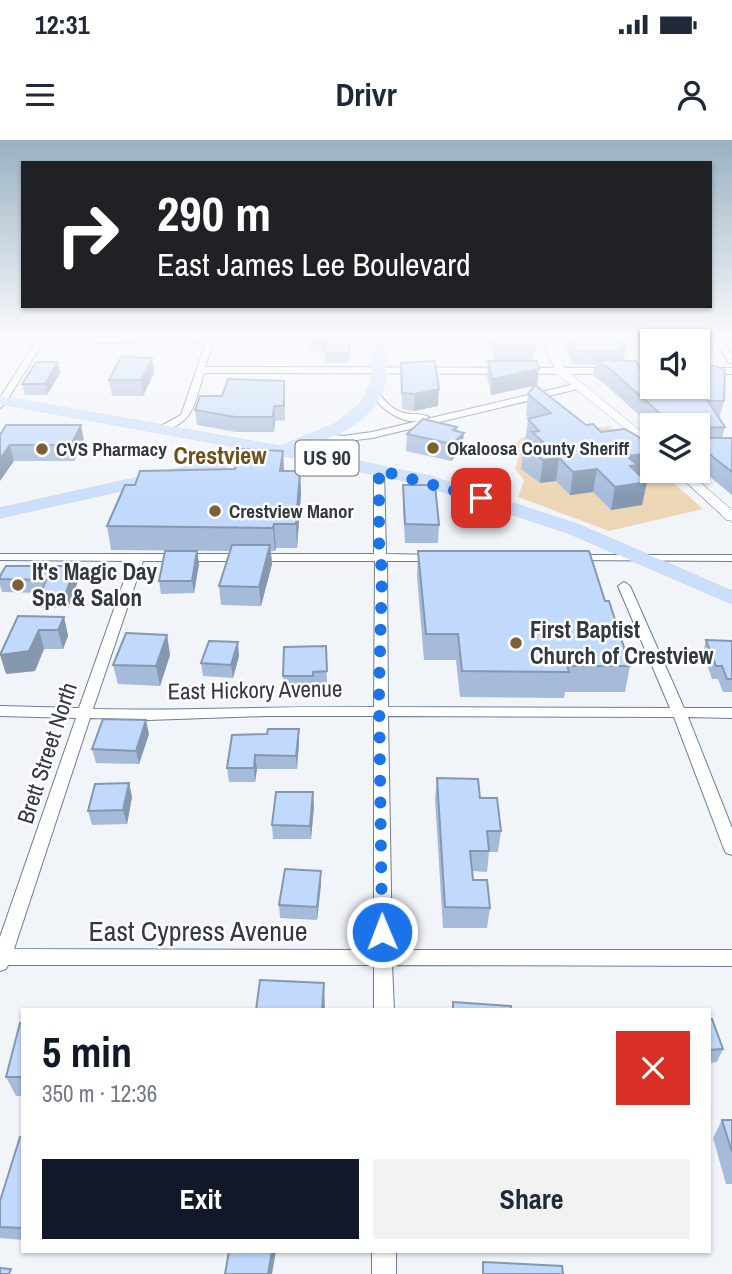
<!DOCTYPE html>
<meta charset="utf-8">
<style>
body{margin:0;font-family:"Archivo Narrow",sans-serif;background:#f2f2f3;color:#1f2937;height:100vh;display:flex;flex-direction:column;font-size:26px;white-space:nowrap}
*{box-sizing:border-box;margin:0}
p{font-size:23px;color:#747a83}
.icon{flex:none;width:38px;height:38px;fill:none;stroke:currentColor;stroke-width:2;stroke-linecap:round;stroke-linejoin:round}
.map{position:relative;flex:1;overflow:hidden}
.details{position:absolute;left:21px;top:868px;width:690px;height:245px;display:flex;flex-direction:column;background:#fff;border-radius:0px;box-shadow:0 2px 5px #0004}
.details>*{flex:none}
.hud{position:absolute;left:21px;top:21px;width:691px;height:147px;border-radius:0px;box-shadow:0 2px 5px #0004;background:#202124;color:#fff;overflow:hidden}
.controls{position:absolute;left:640px;top:189px;display:grid;gap:14px}
.controls a{display:grid;place-items:center;width:70px;height:70px;border-radius:0px;background:#fff;box-shadow:0 2px 5px #0004;font-size:35px}
.pin{position:absolute;display:grid;place-items:center;width:60px;height:60px;color:#fff;margin:-30px;border-radius:14px;box-shadow:0 4px 10px #0006}
.me{position:absolute;width:77px;margin:-38px;rotate:359deg;stroke-linejoin:round;filter:drop-shadow(0 0 5px #0008)}
.turn{display:flex;align-items:center;gap:24px;height:147px;padding:0 21px;font-size:32px}
.turn .icon{width:91px;height:91px;stroke-width:2.5}
.turn b{display:block;font-size:49px;line-height:60px}
.round{display:grid;place-items:center;flex:none;width:74px;height:74px;border-radius:0px;background:#f2f2f3}
.overview{display:flex;align-items:center;justify-content:space-between;height:119px;padding:0 21px}
h1{font-size:42px;font-weight:700;line-height:52px;color:#111827}
.button{display:flex;gap:14px;margin-top:auto;padding:14px 21px}
.button a{flex:1;height:80px;border-radius:0px;background:#111827;color:#fff;font-size:28px;font-weight:700;line-height:80px;text-align:center}
.button a+a{background:#f2f2f3;color:#1f2937}
.status{display:flex;justify-content:space-between;align-items:center;height:49px;padding:0 35px;background:#fff;direction:ltr}
.status svg{height:19px;fill:currentColor}
header{display:flex;justify-content:space-between;align-items:center;height:91px;padding:0 21px;background:#fff;font-size:32px;font-weight:700}
.map>svg:first-child{display:block}
.green{fill:#ecd6b5}
.lines{fill:none;stroke-linecap:round;stroke-linejoin:round}
.minor-casing{stroke:#6d7d94;stroke-width:2}
.tertiary-casing{stroke:#6d7d94;stroke-width:1}
.primary-casing{stroke:#cecfd2;stroke-width:1}
.minor{fill:#fff;fill-rule:evenodd}
.tertiary{fill:#fff;fill-rule:evenodd}
.primary{fill:#cadffe;fill-rule:evenodd}
.wall{fill:#a5bbd9}
.shaded-wall{fill:#8698b0}
.building{fill:#c0d9fc;stroke:#8698b0;stroke-width:2}
.route{stroke:#1a73e8;stroke-width:12;stroke-dasharray:0 21.6}
.poi-dot{fill:#7c6033;stroke:#fff;stroke-width:2.5}
.labels{text-anchor:middle;stroke-width:5;stroke-linejoin:round;paint-order:stroke}
.far-poi-label{font-size:19px;font-weight:bold;fill:#323943;stroke:#fff;text-anchor:start}
.shield{fill:#fff;stroke:#70747b;stroke-width:2}
.shield-label{font-size:21px;font-weight:bold;fill:#323943}
.poi-label{font-size:23px;font-weight:bold;fill:#323943;stroke:#fff;text-anchor:start}
.street-label{font-size:23px;fill:#323943;stroke:#fff}
.far-district-label{font-size:24px;font-weight:bold;fill:#6f511b;stroke:#fff}
.near-street-label{font-size:28px;fill:#323943;stroke:#fff}
</style>
<div class="status"><b>12:31</b><svg viewBox="0 0 49 12"><path d="M0 12V9h3v3zM5 12V6h3v6zM10 12V3h3v9zM15 12V0h3v12zM26 1h20v11H26zM47 4h2v5h-2z"/></svg></div>
<header><svg class="icon" aria-label="menu" viewBox="0 0 24 24"><path d="M4 6h16M4 12h16M4 18h16"/></svg>Drivr<svg class="icon" aria-label="person" viewBox="0 0 24 24"><circle cx="12" cy="8" r="4"/><path d="M4 21q1-7 8-7t8 7"/></svg></header>
<div class="map">
<svg width="732" height="1134" viewBox="0 0 732 1134">
<rect width="100%" height="100%" fill="#f1f5fa"/>
<polygon class="green" points="609,286 653,324 653,331 660,331 703,369 609,391 518,357 524,340 515,329 519,314 515,303 523,297"/>
<g class="lines">
<defs>
<g id="minor">
<polygon points="38,198 46,198 4,265 0,268 0,258"/>
<path d="M72 198H215L205 227 653 228V234L204 233C194 263 196 281 162 292L157 289 159 287 181 275 206 202 97 203Z"/>
<polygon points="712,198 720,198 732,215 732,223 729,223"/>
<rect x="698" y="228" width="34" height="6"/>
<path d="M579 243 583 246 582 248 372 298C354 300 333 305 316 296L321 293 343 296 372 292Z"/>
<path d="M371 251H377C387 264 395 273 411 274 418 274 423 274 429 277 407 290 382 270 370 253Z"/>
<path d="M379 327 384 330 386 414 437 415 443 418 437 421H387L388 567 670 568 618 446 624 442 630 446 684 568H732V578L688 577 732 688V715L726 713 724 709 674 577 388 576 392 810H732V826L392 825 394 870H374V825H8L6 829 0 831V797L76 578 0 576V566L79 568 131 421 0 420V414H374V330ZM143 421H375L374 567C280 566 187 571 93 569ZM265 576H374V810L14 809 90 578 148 580Z"/>
<polygon points="572,415 732,415 732,421 568,420 566,418"/>
<rect x="372" y="1111" width="24" height="23"/>
</g>
<g id="tertiary">
<polygon points="542,198 552,198 566,230 653,301 653,311 557,234"/>
<polygon points="674,331 687,331 732,370 732,381 727,380"/>
</g>
<path id="primary" d="M371 198H383C384 213 388 229 385 243 377 280 333 298 301 309L430 336 580 385 732 451V464L568 393 419 344 280 315 0 378V368L257 311 0 264V256L280 306 334 284 360 264 371 243Z"/>
</defs>
<use href="#minor" class="minor-casing"/>
<use href="#tertiary" class="tertiary-casing"/>
<use href="#primary" class="primary-casing"/>
<use href="#minor" class="minor"/>
<use href="#tertiary" class="tertiary"/>
<use href="#primary" class="primary"/>
</g>
<g class="wall">
<polygon points="351,198 349,223 325,223 325,211 311,211 310,201"/>
<polygon points="489,198 531,198 535,210 533,221 537,245 536,246 649,335 641,336 647,342 642,365 611,370 593,352 570,355 556,341 540,343 521,329 524,306 530,305 525,301 528,279 529,279 526,275 528,254 535,246 491,255 487,236 488,221 494,221"/>
<polygon points="629,198 627,209 624,209 625,212 624,220 645,239 724,261 719,279 725,287 722,298 732,298 732,355 698,327 698,285 653,285 653,288 606,245 593,236 595,225 572,224 563,199"/>
<polygon points="152,218 154,233 143,256 112,256 109,240"/>
<polygon points="401,223 438,266 414,271 402,269"/>
<polygon points="60,233 47,255 25,255 22,244"/>
<polygon points="285,255 285,280 275,281 274,292 236,292 197,285 195,270"/>
<polygon points="457,287 456,291 462,310 451,321 406,311 407,294"/>
<polygon points="0,295 84,301 74,321 14,321"/>
<polygon points="283,311 284,331 300,331 301,353 297,408 276,408 275,411 271,411 272,424 261,466 221,465 219,446 230,411 111,410 107,386 135,345 235,329"/>
<polygon points="403,345 439,385 438,403 405,403 403,363"/>
<polygon points="197,411 199,424 194,453 161,454 159,441"/>
<polygon points="418,411 605,461 630,526 625,552 565,552 564,558 460,557 456,520 424,520 417,436"/>
<polygon points="76,426 79,438 68,468 43,468 40,455 41,453 2,452 0,445 0,436"/>
<polygon points="18,476 64,477 68,496 63,509 44,509 35,531 6,534"/>
<polygon points="167,495 170,515 160,546 118,544 113,525"/>
<polygon points="706,500 732,501 732,552 723,552 718,539 712,539 703,513"/>
<polygon points="326,506 327,545 313,545 313,549 284,550 283,536"/>
<polygon points="239,516 233,538 203,536 201,523"/>
<polygon points="299,589 299,603 297,629 257,629 255,642 229,642 227,628 267,594"/>
<polygon points="149,594 139,624 96,623 92,609"/>
<polygon points="437,638 480,658 501,691 498,712 489,712 487,732 472,731 473,740 490,768 487,788 443,788 435,659"/>
<polygon points="129,643 132,657 127,684 92,685 88,671"/>
<polygon points="314,666 311,699 273,699 272,685"/>
<polygon points="321,744 317,780 280,778 279,765"/>
<polygon points="709,879 723,909 717,922 709,923"/>
<polygon points="23,883 23,956 16,956 6,937"/>
<polygon points="722,980 732,980 732,1044 726,1044 713,998"/>
<polygon points="23,998 23,1100 0,1098 0,1061"/>
</g>
<g class="shaded-wall">
<polygon points="152,218 154,233 143,256 141,240"/>
<polygon points="58,222 60,233 47,255 45,244"/>
<polygon points="539,229 537,245 491,255 492,239"/>
<polygon points="439,249 438,266 414,271 415,254"/>
<polygon points="274,266 275,281 274,292 273,277"/>
<polygon points="81,285 84,301 74,321 71,305"/>
<polygon points="457,287 456,300 464,293 462,310 451,321 453,290"/>
<polygon points="10,305 14,321 0,341 0,319"/>
<polygon points="283,311 284,333 280,331"/>
<polygon points="653,313 649,335 635,337 647,342 642,365 611,370 615,347 627,316"/>
<polygon points="559,318 556,341 540,343 543,320"/>
<polygon points="597,329 593,352 570,355 573,332"/>
<polygon points="300,331 301,353 297,408 296,384"/>
<polygon points="274,384 276,408 275,411 273,388"/>
<polygon points="270,405 272,424 261,466 259,447"/>
<polygon points="197,411 199,424 194,453 192,441"/>
<polygon points="76,426 79,438 68,468 65,455"/>
<polygon points="64,477 68,496 63,509 58,490"/>
<polygon points="39,490 44,509 35,531 6,534 0,515"/>
<polygon points="167,495 170,515 160,546 156,526"/>
<polygon points="238,502 239,516 233,538 231,525"/>
<polygon points="146,580 149,594 139,624 136,611"/>
<polygon points="299,589 299,603 297,629 296,616"/>
<polygon points="255,615 257,629 255,642 254,628"/>
<polygon points="129,643 132,657 127,684 123,670"/>
<polygon points="313,652 314,666 311,699 310,686"/>
<polygon points="321,731 321,744 317,780 317,767"/>
<polygon points="324,843 325,870 322,870"/>
<polygon points="272,1111 276,1111 272,1134 268,1134"/>
</g>
<g class="building">
<polygon points="311,198 350,198 349,213 325,213 326,201 310,201"/>
<polygon points="494,198 531,198 535,210 497,210"/>
<polygon points="570,198 619,198 625,212 574,211"/>
<polygon points="121,217 152,218 141,240 109,240"/>
<polygon points="596,220 636,221 645,239 653,239 653,247 698,247 698,225 700,225 715,226 725,230 724,261 708,261 725,287 700,288 701,298 732,298 732,332 698,305 698,285 673,285 609,228"/>
<polygon points="435,221 439,249 415,254 402,253 401,223"/>
<polygon points="488,221 537,221 539,229 492,239"/>
<polygon points="36,222 58,222 45,244 22,244"/>
<polygon points="228,239 284,241 284,266 274,266 273,277 235,277 195,270 200,256 222,256"/>
<polygon points="535,245 586,285 593,284 601,292 625,289 647,302 653,313 627,316 637,325 630,326 647,342 615,347 597,329 573,332 559,318 543,320 524,306 544,303 532,292 539,291 528,279 551,273 528,254"/>
<polygon points="423,279 457,287 453,290 464,293 452,304 407,294"/>
<polygon points="6,285 81,285 71,305 10,305 0,319 0,295"/>
<polygon points="241,309 283,311 280,331 300,331 296,384 274,384 273,388 107,386 125,345 135,345 140,331 235,329"/>
<polygon points="403,345 435,345 439,385 405,384"/>
<polygon points="232,405 270,405 259,447 219,446"/>
<polygon points="165,411 197,411 192,441 159,441"/>
<polygon points="418,411 589,411 605,461 609,461 630,526 567,526 569,532 462,531 458,494 426,494"/>
<polygon points="6,426 76,426 65,455 40,455 46,440 0,439 0,436"/>
<polygon points="18,476 64,477 58,490 39,490 29,511 0,515"/>
<polygon points="126,493 167,495 156,526 113,525"/>
<polygon points="706,500 732,501 732,539 727,539 722,526 716,526"/>
<polygon points="209,501 238,502 231,525 201,523"/>
<polygon points="326,506 327,531 313,532 313,536 283,536 284,507"/>
<polygon points="103,579 146,580 136,611 92,609"/>
<polygon points="268,589 299,589 296,616 255,615 254,628 227,628 232,595 267,594"/>
<polygon points="437,638 478,639 480,658 497,658 501,691 487,691 489,711 470,711 473,740 487,740 490,768 445,767"/>
<polygon points="129,643 123,670 88,671 95,644"/>
<polygon points="276,652 313,652 310,686 272,685"/>
<polygon points="285,729 321,731 317,767 279,765"/>
<polygon points="260,840 324,843 322,870 256,870"/>
<polygon points="453,862 511,866 511,870 453,870"/>
<polygon points="709,879 712,879 723,909 709,910"/>
<polygon points="20,883 23,883 23,937 6,937"/>
<polygon points="722,980 732,980 732,1012"/>
<polygon points="20,997 23,998 23,1088 0,1087 0,1061"/>
<polygon points="229,1111 272,1111 268,1134 225,1134"/>
<polygon points="483,1122 562,1126 563,1134 483,1134"/>
<polygon points="0,1128 11,1129 9,1134 0,1134"/>
</g>
<linearGradient id="sky" x2="0" y2="1"><stop stop-color="#99b1c2"/><stop offset="0.55" stop-color="#f9fafd"/><stop offset="1" stop-color="#f9fafd" stop-opacity="0"/></linearGradient>
<rect width="732" height="357" fill="url(#sky)"/>
<g class="lines">
<polyline class="route" points="382,792 379,550 382,433 379,402 379,330 481,358"/>
</g>
<g class="poi-dot">
<circle cx="433" cy="308" r="7"/>
<circle cx="42" cy="309" r="7"/>
<circle cx="215" cy="371" r="7"/>
<circle cx="18" cy="445" r="7"/>
<circle cx="516" cy="503" r="7"/>
</g>
<g class="labels">
<g class="far-poi-label">
<text x="447" y="315">Okaloosa County Sheriff</text>
<text x="56" y="316">CVS Pharmacy</text>
<text x="229" y="378">Crestview Manor</text>
</g>
<rect class="shield" x="295.5" y="300.5" width="63" height="35" rx="5"/>
<g class="shield-label">
<text x="327" y="325">US 90</text>
</g>
<g class="poi-label">
<text x="32" y="440">It's Magic Day<tspan x="32" dy="26">Spa &amp; Salon</tspan></text>
<text x="530" y="498">First Baptist<tspan x="530" dy="26">Church of Crestview</tspan></text>
</g>
<g class="street-label">
<text transform="translate(255 550) rotate(-1)" y="8">East Hickory Avenue</text>
<text transform="translate(47 613) rotate(-72)" y="8">Brett Street North</text>
</g>
<g class="far-district-label">
<text x="220" y="324">Crestview</text>
</g>
<g class="near-street-label">
<text x="198" y="801">East Cypress Avenue</text>
</g>
</g>
</svg>
<div class="controls">
<a><svg class="icon" aria-label="sound" viewBox="0 0 24 24"><path d="M4 9h4l5-4v14l-5-4H4zM17 9q2 3 0 6"/></svg></a>
<a><svg class="icon" aria-label="layers" viewBox="0 0 24 24"><path d="M12 4l9 5-9 5-9-5zM3 14l9 5 9-5"/></svg></a>
</div>
<div class="pin" style="left:481px;top:358px;background:#d93025"><svg class="icon" aria-label="arrive" viewBox="0 0 24 24"><path d="M6 21V4h12l-3 4 3 4H6"/></svg></div>
<svg class="me" style="left:382px;top:792px" viewBox="-20 -20 40 40"><circle r="17" fill="#1a73e8" stroke="#fff" stroke-width="3"/><path d="M0-11L8 9 0 5-8 9z" fill="#fff"/></svg>
<div class="hud">
<div class="turn"><svg class="icon" aria-label="right" viewBox="0 0 24 24"><path d="M7 20v-9h11M14 6l5 5-5 5"/></svg><div><b>290 m</b>East James Lee Boulevard</div></div>
</div>
<section class="details">
<div class="overview"><div><h1>5 min</h1><p>350 m · 12:36</p></div><a class="round" style="background:#d93025;color:#fff"><svg class="icon" aria-label="close" viewBox="0 0 24 24"><path d="M6 6l12 12M18 6L6 18"/></svg></a></div>
<div class="button"><a>Exit</a><a>Share</a></div>
</section>
</div>
